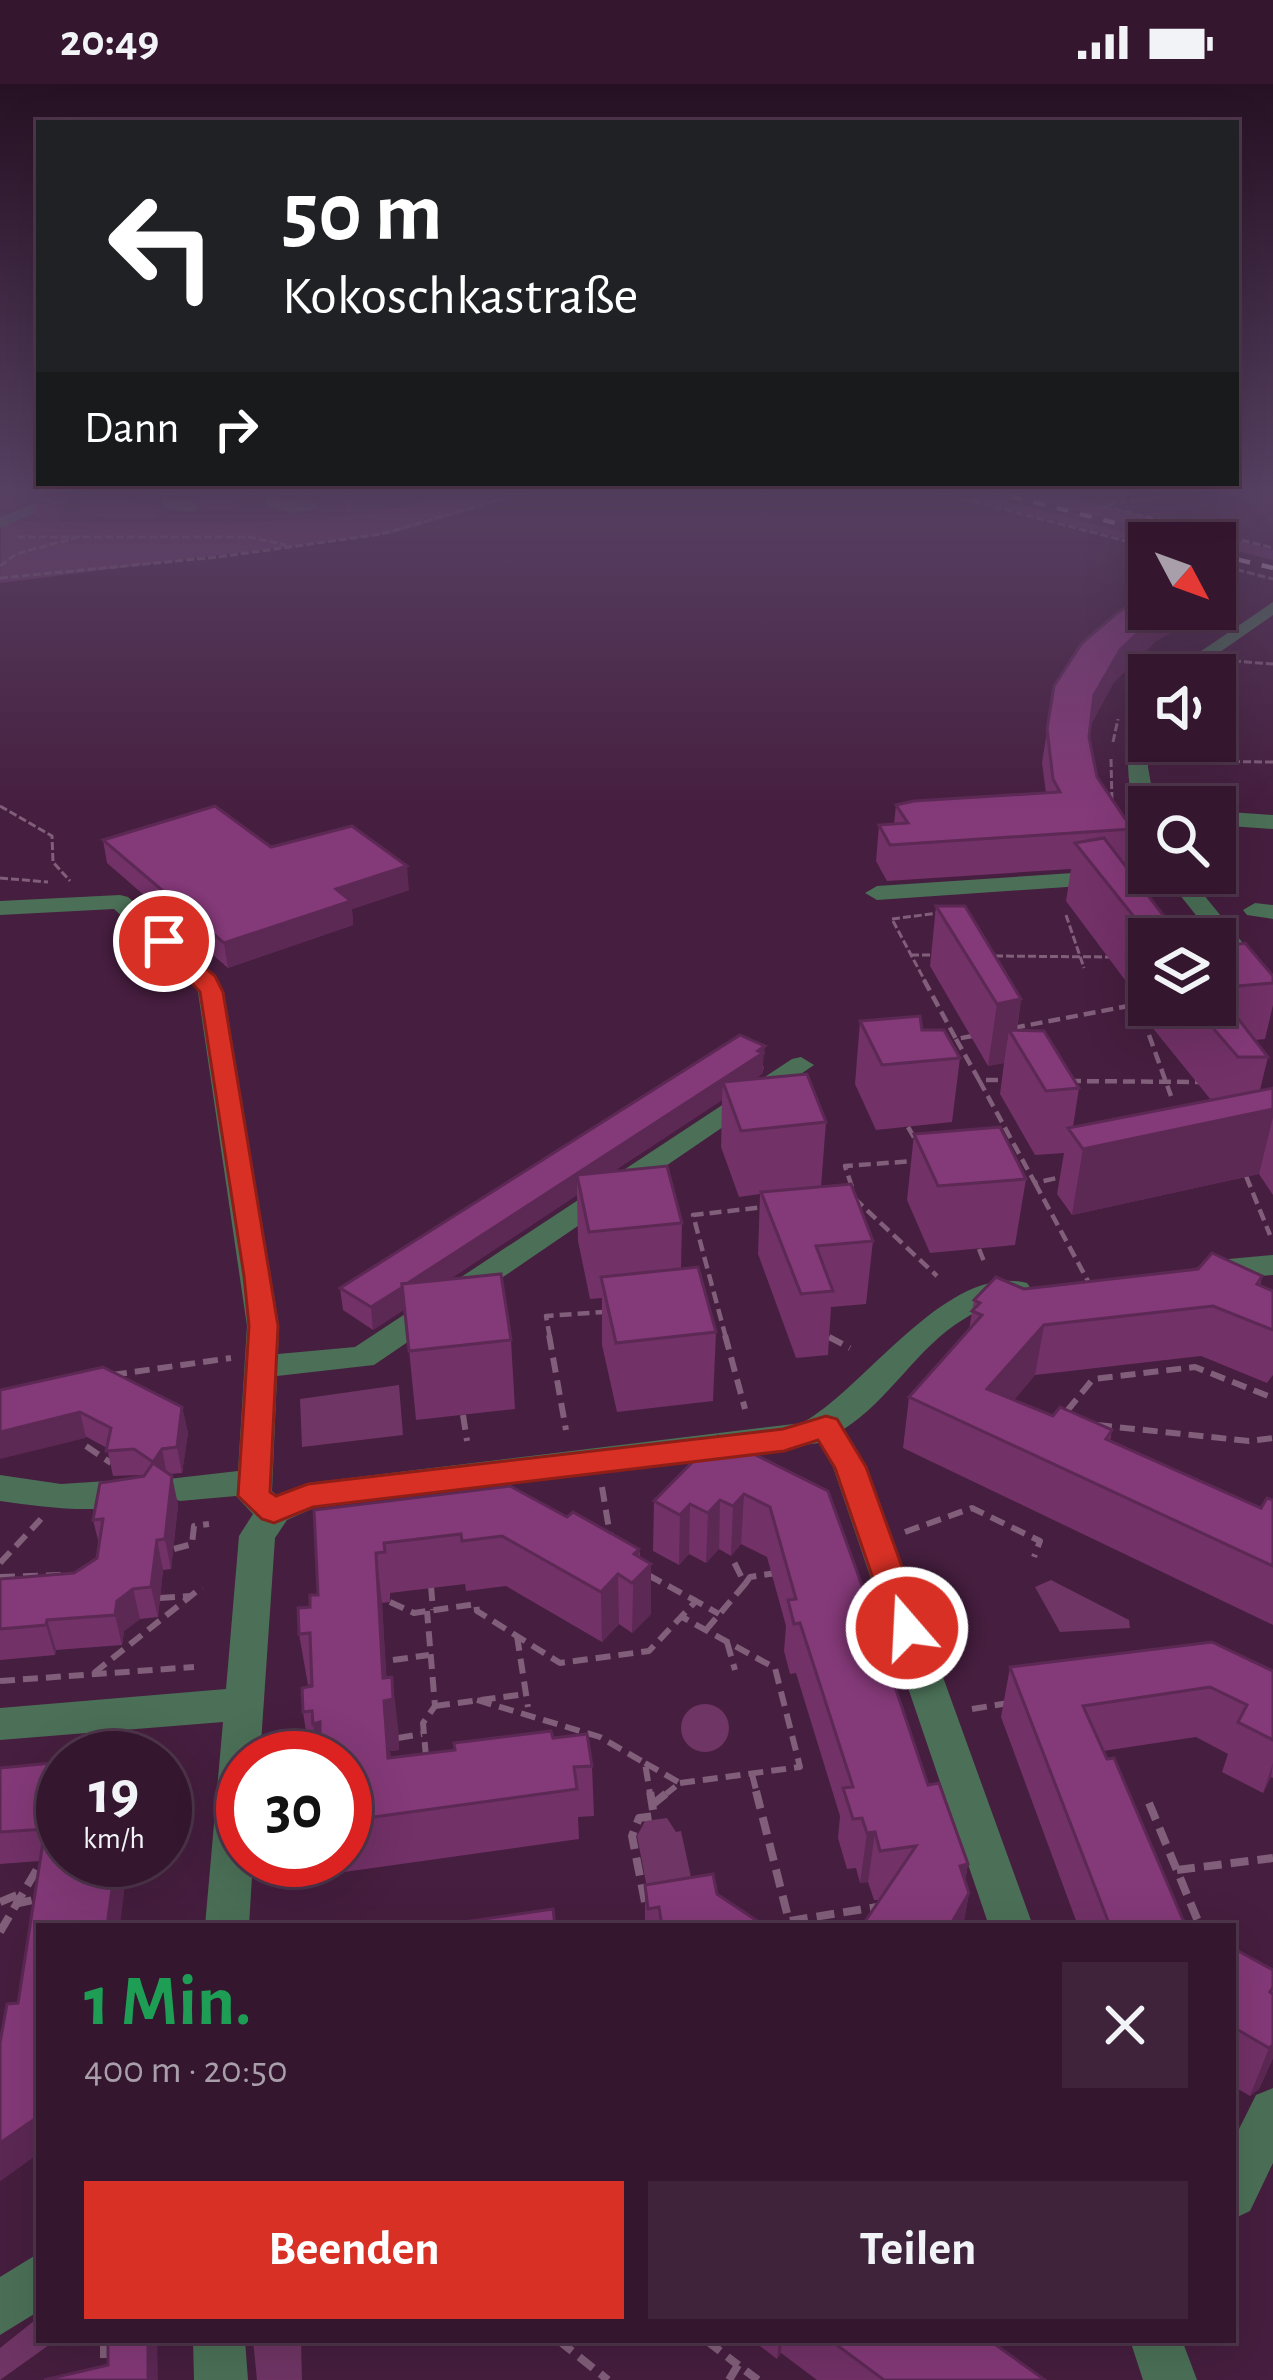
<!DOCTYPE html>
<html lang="de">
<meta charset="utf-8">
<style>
body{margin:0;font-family:"Alegreya Sans",sans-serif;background:#3f233b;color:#f1f3f6;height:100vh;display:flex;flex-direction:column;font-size:45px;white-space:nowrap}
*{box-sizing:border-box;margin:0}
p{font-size:39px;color:#a99faa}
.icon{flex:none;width:66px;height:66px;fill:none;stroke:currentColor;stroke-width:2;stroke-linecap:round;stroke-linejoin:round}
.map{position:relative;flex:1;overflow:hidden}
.drawer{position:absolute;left:36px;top:1839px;width:1200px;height:420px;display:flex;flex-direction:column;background:#34162f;border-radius:0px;box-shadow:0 12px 48px #0002,0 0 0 3px #4e354b}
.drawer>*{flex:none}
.top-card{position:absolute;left:36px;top:36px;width:1203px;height:366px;border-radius:0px;box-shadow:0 12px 48px #0002,0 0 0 3px #4e354b;background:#202124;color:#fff;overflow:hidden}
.needle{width:78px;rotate:131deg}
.tools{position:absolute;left:1128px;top:438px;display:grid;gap:24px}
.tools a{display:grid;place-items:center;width:108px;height:108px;border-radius:0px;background:#34162f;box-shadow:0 12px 48px #0002,0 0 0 3px #4e354b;font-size:60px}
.speed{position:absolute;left:36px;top:1647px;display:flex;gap:24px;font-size:60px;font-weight:700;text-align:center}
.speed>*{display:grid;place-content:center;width:156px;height:156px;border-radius:50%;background:#34162f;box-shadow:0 12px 48px #0002,0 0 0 3px #4e354b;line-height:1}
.speed small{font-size:30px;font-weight:400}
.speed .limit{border:18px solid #d22;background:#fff;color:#111}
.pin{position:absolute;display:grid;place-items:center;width:102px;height:102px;color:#fff;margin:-51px;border:6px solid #fff;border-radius:50%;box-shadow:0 3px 12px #0007}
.me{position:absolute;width:132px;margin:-66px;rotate:341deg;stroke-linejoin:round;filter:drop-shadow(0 0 9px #0008)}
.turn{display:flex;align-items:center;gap:42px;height:252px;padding:0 48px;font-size:54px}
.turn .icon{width:156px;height:156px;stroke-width:2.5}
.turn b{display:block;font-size:84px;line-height:102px}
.then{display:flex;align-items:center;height:114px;padding:0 48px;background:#0003;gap:24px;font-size:45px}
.round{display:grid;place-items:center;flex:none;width:126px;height:126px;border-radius:0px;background:#3f233b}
.overview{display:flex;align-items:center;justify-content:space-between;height:204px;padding:0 48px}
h1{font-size:72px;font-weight:600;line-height:90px;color:#1e9e55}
.action{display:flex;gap:24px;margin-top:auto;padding:24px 48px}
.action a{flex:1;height:138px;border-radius:0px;background:#d93025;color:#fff;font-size:48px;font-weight:600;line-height:138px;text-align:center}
.action a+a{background:#3f233b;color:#f1f3f6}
.status{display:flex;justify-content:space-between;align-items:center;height:84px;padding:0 60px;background:#34162f;direction:ltr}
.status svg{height:33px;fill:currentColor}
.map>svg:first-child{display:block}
.built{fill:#52254b}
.green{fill:#6f3565}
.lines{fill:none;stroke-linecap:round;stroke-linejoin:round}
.path-far3{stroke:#815e7a;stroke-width:3;stroke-dasharray:8 3;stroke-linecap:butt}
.path-far2{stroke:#815e7a;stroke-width:4.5;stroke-dasharray:12 6;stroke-linecap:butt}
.path-far1{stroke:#815e7a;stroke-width:6;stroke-dasharray:15 8;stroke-linecap:butt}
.path{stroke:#815e7a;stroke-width:8;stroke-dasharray:18 9;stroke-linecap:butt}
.minor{fill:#4b7057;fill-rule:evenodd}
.rail{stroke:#cfb3c9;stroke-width:4.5;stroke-dasharray:12 12;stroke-linecap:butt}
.wall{fill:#723167}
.shaded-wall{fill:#5c2854}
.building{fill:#843978;stroke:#5c2854;stroke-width:3}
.route{fill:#d93025;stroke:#8d1f18;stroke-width:3}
</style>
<div class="status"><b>20:49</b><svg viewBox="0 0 49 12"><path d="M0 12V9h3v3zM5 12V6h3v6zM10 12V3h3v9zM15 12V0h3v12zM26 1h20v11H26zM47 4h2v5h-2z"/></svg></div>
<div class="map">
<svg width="1273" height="2296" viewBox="0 0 1273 2296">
<rect width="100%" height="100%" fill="#461e3f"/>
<g class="built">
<polygon points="96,406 425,406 425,418 352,432 231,439 15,437"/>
<polygon points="966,406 994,406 1198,459 1164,459"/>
</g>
<g class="green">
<polygon points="425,406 537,406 393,449 0,499 1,444 15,437 231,439 352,432 424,418"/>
<polygon points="938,406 966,406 1164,459 1149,461"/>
<polygon points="994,406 1044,406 1273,466 1273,476"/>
<polygon points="399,1301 403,1351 302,1363 300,1315"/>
<polygon points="1051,1496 1129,1536 1130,1544 1060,1548 1035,1503"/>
<circle cx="705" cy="1644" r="24"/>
<polygon points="667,1734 676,1748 681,1747 694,1807 649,1814 637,1752 645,1737"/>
<polygon points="39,2233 39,2256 56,2256 0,2296 0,2264"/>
<polygon points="253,2256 301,2256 302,2296 257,2296"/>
</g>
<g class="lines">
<g class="path-far3">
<polyline points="930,406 1149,463"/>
<polyline points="1108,421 1199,406"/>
<polyline points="1103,422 1273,464"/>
<polyline points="17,453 250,453 286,461"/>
<polyline points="1215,480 1273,495"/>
<polyline points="0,482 16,470 83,452"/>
<polyline points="0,494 218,473 382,450 534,406"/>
<polyline points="1233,577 1273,580"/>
<polyline points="1126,619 1152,586"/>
<polyline points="1113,658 1118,635"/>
<polyline points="1111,675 1112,718"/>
<polyline points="1177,677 1273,678"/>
<polyline points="0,722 52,752 53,778 70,797"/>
<polyline points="0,794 48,798"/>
<polyline points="1066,831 1084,884"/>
<polyline points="892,835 938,829"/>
<polyline points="893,837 926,899"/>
<polyline points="911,871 935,871"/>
<polyline points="995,872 1109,873"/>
</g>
<g class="path-far2">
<polyline points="924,896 956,955 972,952"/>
<polyline points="1013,944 1149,918"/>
<polyline points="1149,951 1171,1012"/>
<polyline points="956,955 979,996 1004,996"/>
<polyline points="979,996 1035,1099 1061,1093"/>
<polyline points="1069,997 1202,998"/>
<polyline points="908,1043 915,1055"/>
<polyline points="1246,1092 1270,1151"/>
<polyline points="1035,1099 1089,1199"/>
<polyline points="852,1103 845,1082 914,1077"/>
<polyline points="854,1114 937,1192"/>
<polyline points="979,1165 985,1180"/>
<polyline points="550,1254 546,1232 604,1228"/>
<polyline points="726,1254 693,1131 765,1123"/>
</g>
<g class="path-far1">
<polyline points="549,1251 566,1346"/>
<polyline points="725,1251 745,1325"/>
<polyline points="829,1253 850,1264"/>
<polyline points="112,1291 231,1274"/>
<polyline points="1067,1327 1093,1295 1195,1283 1273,1314"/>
<polyline points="463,1331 467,1357"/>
<polyline points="1097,1341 1249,1357 1273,1354"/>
<polyline points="86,1362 111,1379"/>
<polyline points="602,1403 610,1451"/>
<polyline points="905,1448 972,1424 1040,1457 1034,1473"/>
<polyline points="174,1465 192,1460 194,1442 209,1440"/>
<polyline points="0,1479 41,1435"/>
<polyline points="648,1491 696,1517"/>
<polyline points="0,1493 64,1491"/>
<polyline points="745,1500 750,1493 776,1489"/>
<polyline points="431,1502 433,1526"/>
<polyline points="160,1514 190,1512"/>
<polyline points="390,1518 414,1529 476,1520 477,1527 560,1579 649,1567 696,1517 719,1530"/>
<polyline points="706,1546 745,1500 731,1472"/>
<polyline points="517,1552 528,1623"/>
<polyline points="727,1558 735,1586"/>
<polyline points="393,1576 429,1571"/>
<polyline points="94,1589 202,1503"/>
<polyline points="0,1597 194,1583"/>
<polyline points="477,1616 600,1653 645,1679 650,1710"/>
<polyline points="435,1622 526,1610"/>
<polyline points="972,1625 1009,1619"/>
<polyline points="398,1654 422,1650"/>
<polyline points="426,1673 423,1639 435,1622 427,1527"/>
<polyline points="645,1679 680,1699 666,1710"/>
<polyline points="752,1690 757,1710"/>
<polyline points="680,1699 800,1683 775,1584 682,1533"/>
</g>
<g class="path">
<polyline points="756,1707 789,1837 877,1823"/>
<polyline points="1149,1719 1200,1842"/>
<polyline points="652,1721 669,1707"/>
<polyline points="1177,1786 1273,1774"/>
<polyline points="0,1818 17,1811"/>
<polyline points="645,1818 632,1752 639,1734 654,1732 650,1707"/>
<polyline points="14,1820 38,1815"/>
<polyline points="0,1848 40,1780"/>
<polyline points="104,2256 104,2296"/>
<polyline points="558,2256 608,2296"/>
<polyline points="706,2256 738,2281"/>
<polyline points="729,2296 738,2281 758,2296"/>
</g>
<g class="minor">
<polygon points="69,406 90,406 0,444 0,433"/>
<polygon points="101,406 191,418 199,423 191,428 105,416 97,411"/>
<path d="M265 406H281L280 416C317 425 363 406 401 406L294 429 267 422Z"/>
<polygon points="1273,518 1273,531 1187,591 1166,591"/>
<path d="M1149 621 1148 683 1155 723H1149V747L1138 740C1127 699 1121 661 1142 623Z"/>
<polygon points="1215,727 1273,731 1273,745 1215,741"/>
<polygon points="1149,784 1149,789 1186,789 1273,896 1273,920 1264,917 1168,796 877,816 865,809 877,802"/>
<path d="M120 811 128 813 206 882 224 908 279 1242 278 1270 355 1263 792 975 801 973 814 981 374 1281 277 1292 272 1407 277 1411 308 1399 802 1339C866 1304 947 1178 1027 1199L1032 1206 1027 1213C1005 1219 984 1222 964 1235 917 1263 890 1316 844 1345L867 1383 1033 1842H989L833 1383 819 1359 314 1424 287 1436 275 1454 260 1674H243V1776H253L249 1842H205L223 1638 0 1656V1624L226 1605 239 1452 253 1430 236 1412 180 1417 168 1413 162 1404 168 1395 238 1387 247 1242 198 908 188 892 114 825 0 831V817Z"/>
<polygon points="1255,819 1273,821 1273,835 1247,831 1243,826"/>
<polygon points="1273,1171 1273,1191 1207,1197 1192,1187 1207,1177"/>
<path d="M0 1391 61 1400 138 1395 150 1399 156 1408 150 1417C102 1431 49 1424 0 1417Z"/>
<polygon points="1273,2004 1273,2079 1250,2127 1233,2135 1233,2057 1256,2011"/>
<polygon points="39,2169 39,2227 0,2251 0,2193"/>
<polygon points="193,2256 245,2256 248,2296 194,2296"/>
<polygon points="1130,2256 1182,2256 1197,2296 1143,2296"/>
</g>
<g class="rail">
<polyline points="987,406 1193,459"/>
<polyline points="1215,470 1273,484"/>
</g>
</g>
<g class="wall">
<polygon points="0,406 56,406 6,426 0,425"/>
<polygon points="58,406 161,412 163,429 155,435 81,431 60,439 37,433 34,417"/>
<polygon points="119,406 253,406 231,427 203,425 192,414"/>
<polygon points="285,406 423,406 424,417 353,431 346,427 316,429 314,411 295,414 285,410"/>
<polygon points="1149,525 1192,525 1189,539 1156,557 1114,598 1090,642 1089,653 1097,693 1132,745 1125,781 1133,792 1151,800 1148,811 1170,840 1167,855 1149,855 1149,900 1128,900 1066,817 1071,785 887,797 876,777 879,741 894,740 896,721 1046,709 1042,679 1054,602"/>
<polygon points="103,756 271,763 409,806 352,825 353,841 228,884 107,779"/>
<polygon points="936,822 1021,915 1017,947 1079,1004 1073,1043 1211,1016 1143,932 1149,901 1149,921 1215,921 1215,864 1273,892 1273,921 1265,955 1255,956 1268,973 1260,1006 1273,1004 1273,1111 1259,1090 1072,1131 1057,1110 1064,1069 1035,1071 1000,1010 1004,979 988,982 930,882"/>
<polygon points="860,937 922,946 960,974 952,1038 876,1046 855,1000"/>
<polygon points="740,951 764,983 762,990 754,995 826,1038 821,1103 873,1157 866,1220 831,1223 828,1271 796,1274 758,1170 760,1110 739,1113 721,1063 722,1016 614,1087 682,1139 681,1185 716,1248 713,1317 617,1328 602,1261 602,1214 590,1215 578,1157 577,1111 450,1195 511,1256 515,1325 416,1336 405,1225 373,1246 343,1226 340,1204"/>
<polygon points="914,1050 1026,1095 1015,1161 930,1169 907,1116"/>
<polygon points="1262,1192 1260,1202 1273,1207 1273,1291 1267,1299 1201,1272 1035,1291 1014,1316 1053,1332 1112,1346 1110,1357 1261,1424 1273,1416 1273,1541 903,1364 909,1313 969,1246 974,1216 1024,1205"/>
<polygon points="0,1306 182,1323 188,1349 182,1389 170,1390 178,1421 171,1485 163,1486 158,1533 140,1535 124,1547 122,1561 56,1566 55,1571 0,1576 0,1495 74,1489 97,1474 99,1460 93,1436 142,1392 139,1391 113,1392 107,1364"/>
<polygon points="718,1352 882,1530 879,1553 928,1701 968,1780 965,1797 969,1809 963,1842 862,1842 880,1816 874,1816 868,1798 860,1799 856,1784 847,1785 838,1754 840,1732 796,1589 790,1590 784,1567 786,1542 767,1473 741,1460 731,1472 719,1465 706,1479 689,1470 679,1481 653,1467 654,1417"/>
<polygon points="314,1426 567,1433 639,1465 651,1530 632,1549 619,1540 602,1558 506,1502 466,1507 465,1500 390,1509 390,1518 382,1519 386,1593 398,1643 399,1666 390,1667 391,1674 553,1654 592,1682 594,1732 578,1733 579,1755 330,1790 328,1776 345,1776 345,1674 310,1674 303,1628 312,1600 308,1601 299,1550 310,1523 318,1511"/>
<polygon points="1010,1583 1273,1587 1273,1694 1271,1693 1263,1709 1222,1688 1228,1670 1196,1653 1103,1667 1183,1836 1194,1842 1078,1842 1001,1633"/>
<polygon points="63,1678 39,2069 0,2097 0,1959 18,1919 40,1777 0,1780 0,1684"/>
<polygon points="645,1801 717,1810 765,1842 645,1842"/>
<polygon points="1233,1864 1273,1906 1273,1974 1259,2005 1250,2012 1233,2002"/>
<polygon points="752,2256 989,2256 1045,2296 817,2296 781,2269 777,2275"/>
</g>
<g class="shaded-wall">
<polygon points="2,406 56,406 6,426"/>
<polygon points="229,406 253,406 231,427"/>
<polygon points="294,406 344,406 346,427 316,429 314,411 295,414"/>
<polygon points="350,406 423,406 424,417 353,431"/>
<polygon points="161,412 163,429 155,435 153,419"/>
<polygon points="78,414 81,431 60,439 57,422"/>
<polygon points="1163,525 1192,525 1189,539 1156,557 1114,598 1089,644 1094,611 1120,566"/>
<polygon points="407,782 409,806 352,825 353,841 228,884 224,859 336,805"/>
<polygon points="1021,915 1015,957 1009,946 1004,979 988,982 997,920"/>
<polygon points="765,962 762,990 728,1012 723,998 722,1016 580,1109 577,1091 577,1111 373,1246 371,1223"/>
<polygon points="1273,1025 1273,1033 1259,1090 1072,1131 1083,1065"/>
<polygon points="1044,1241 1035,1291 986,1349 987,1305"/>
<polygon points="182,1323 188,1349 182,1389 177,1363"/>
<polygon points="80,1328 86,1354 0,1375 0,1348"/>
<polygon points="162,1365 167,1391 158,1403 153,1378"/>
<polygon points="172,1392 178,1421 171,1485 165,1455"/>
<polygon points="744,1410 741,1460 731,1472 733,1422"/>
<polygon points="720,1416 719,1465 706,1479 708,1429"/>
<polygon points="690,1420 689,1470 679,1481 680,1431"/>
<polygon points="157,1456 163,1486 158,1533 151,1503"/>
<polygon points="639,1465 639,1492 651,1480 651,1530 632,1549 634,1470"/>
<polygon points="376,1469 382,1519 388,1616 392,1593 398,1643 399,1666 390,1667 394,1724 388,1674"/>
<polygon points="618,1490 619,1540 602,1558 601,1508"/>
<polygon points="133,1505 140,1535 124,1547 122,1561 115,1531 117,1517"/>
<polygon points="47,1536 56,1566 55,1571 46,1541"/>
<polygon points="320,1638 325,1674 318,1674 313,1640"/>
<polygon points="1273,1679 1271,1693 1263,1709"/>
<polygon points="875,1748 868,1798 860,1799 867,1749"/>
<polygon points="116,1776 128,1776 120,1842 107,1842"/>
<polygon points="968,1780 960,1825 969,1809 963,1842 951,1842 960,1782"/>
<polygon points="1273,1961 1273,1974 1259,2005 1250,2012 1269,1964"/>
<polygon points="39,2032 39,2069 0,2097 0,2059"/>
<polygon points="148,2256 157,2256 158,2296 148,2296"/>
<polygon points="779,2256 782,2256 781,2269 777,2275"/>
</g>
<g class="building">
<polygon points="58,406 117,406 161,412 153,419 78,414 57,422 34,417"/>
<polygon points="1149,509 1149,525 1163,525 1120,566 1094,611 1089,653 1097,693 1132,745 890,761 879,741 908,739 896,721 914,717 1060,708 1053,695 1047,645 1054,602 1082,559 1117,529"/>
<polygon points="215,722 271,763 352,742 407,782 336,805 351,817 224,859 103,756"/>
<polygon points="1104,754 1170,840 1139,839 1075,759"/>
<polygon points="1133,792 1144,792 1151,800 1140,801"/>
<polygon points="936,822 965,822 1021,915 997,920"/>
<polygon points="1245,859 1273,892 1273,899 1215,904 1215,864"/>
<polygon points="1215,905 1268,973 1238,973 1193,921 1215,921"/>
<polygon points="920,932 922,946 944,946 960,974 882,981 860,937"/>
<polygon points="1009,946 1044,947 1079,1004 1046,1007"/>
<polygon points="740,951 765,962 758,967 763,969 408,1199 402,1200 403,1203 371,1223 340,1204"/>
<polygon points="807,990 826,1038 741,1047 723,998"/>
<polygon points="1273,1004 1273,1025 1083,1065 1068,1044"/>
<polygon points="1000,1043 1026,1095 938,1102 914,1050"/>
<polygon points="667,1082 682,1139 589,1148 577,1091"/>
<polygon points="851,1100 873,1157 816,1162 833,1207 801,1210 761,1108"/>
<polygon points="1212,1169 1262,1192 1257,1200 1273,1207 1273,1246 1213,1222 1044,1241 987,1305 1053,1332 1060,1323 1112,1346 1106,1355 1261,1424 1267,1414 1273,1416 1273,1482 909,1313 982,1231 972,1227 980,1219 974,1216 996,1193 1024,1205 1198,1185"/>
<polygon points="698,1183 716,1248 616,1259 601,1193"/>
<polygon points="501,1190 511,1256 409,1267 402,1200"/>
<polygon points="103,1283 182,1323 177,1363 162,1365 153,1378 134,1365 106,1367 111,1344 80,1328 0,1348 0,1306"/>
<polygon points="718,1352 828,1407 865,1510 874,1509 882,1530 871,1531 928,1701 939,1699 968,1780 960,1782 969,1809 952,1838 958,1842 862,1842 916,1762 880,1767 875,1748 867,1749 862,1734 853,1735 843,1704 853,1703 800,1539 794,1540 788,1516 796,1515 770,1423 744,1410 733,1422 720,1416 708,1429 690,1420 680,1431 654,1417"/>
<polygon points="153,1379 172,1392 165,1455 157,1456 151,1503 133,1505 117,1517 115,1531 47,1536 46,1541 0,1545 0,1495 74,1489 97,1474 103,1435 93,1436 100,1399 144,1392"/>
<polygon points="510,1402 567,1433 573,1428 639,1465 634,1470 651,1480 632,1499 618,1490 601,1508 502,1452 462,1457 461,1450 384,1459 385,1468 376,1469 383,1594 392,1593 393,1615 384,1617 388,1674 455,1666 454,1659 551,1647 553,1654 587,1650 592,1682 574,1683 577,1705 345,1737 345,1674 320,1674 320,1638 313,1640 312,1627 303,1628 302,1604 312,1602 310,1549 299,1550 298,1524 310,1523 310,1511 318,1511 314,1426"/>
<polygon points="1212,1558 1273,1587 1273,1656 1238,1638 1247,1621 1210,1603 1083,1622 1107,1675 1114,1674 1183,1836 1194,1842 1110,1842 1010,1583"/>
<polygon points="63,1678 63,1776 116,1776 107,1842 39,1842 39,2032 0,2059 0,1959 7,1920 18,1919 45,1745 0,1748 0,1684"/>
<polygon points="713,1790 717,1810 765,1842 662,1842 659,1823 648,1825 645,1801"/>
<polygon points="553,1825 555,1842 435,1842"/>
<polygon points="1233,1864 1273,1886 1273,1903 1270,1908 1273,1910 1273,1961 1269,1964 1233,1943"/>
<polygon points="108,2256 148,2256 148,2296 44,2296 108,2281"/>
<polygon points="830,2256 989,2256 1045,2296 884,2296"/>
</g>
<linearGradient id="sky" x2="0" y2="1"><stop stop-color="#261023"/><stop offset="0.56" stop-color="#574163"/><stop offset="1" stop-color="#574163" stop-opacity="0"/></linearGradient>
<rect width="1273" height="728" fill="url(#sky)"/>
<polygon class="route" points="164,851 215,892 223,908 278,1242 270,1408 276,1412 308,1400 783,1345 826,1332 837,1335 866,1383 924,1544 919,1554 907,1558 895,1554 890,1544 835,1384 818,1356 784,1367 313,1423 274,1439 262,1435 238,1412 249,1242 244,1192 200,908 153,857"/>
</svg>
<div class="tools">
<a><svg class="needle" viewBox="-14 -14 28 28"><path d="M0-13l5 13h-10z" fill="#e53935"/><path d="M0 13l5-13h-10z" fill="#a99faa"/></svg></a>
<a><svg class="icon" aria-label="sound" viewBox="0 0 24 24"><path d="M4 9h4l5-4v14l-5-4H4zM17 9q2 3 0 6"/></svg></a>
<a><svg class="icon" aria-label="search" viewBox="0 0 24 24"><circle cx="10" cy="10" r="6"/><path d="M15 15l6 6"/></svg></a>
<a><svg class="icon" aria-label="layers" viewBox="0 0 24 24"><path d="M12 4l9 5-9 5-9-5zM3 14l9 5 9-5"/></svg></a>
</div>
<div class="speed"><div>19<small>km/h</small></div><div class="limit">30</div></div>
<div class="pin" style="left:164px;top:857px;background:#d93025"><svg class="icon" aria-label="arrive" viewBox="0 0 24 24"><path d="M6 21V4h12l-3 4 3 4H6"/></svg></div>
<svg class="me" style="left:907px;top:1544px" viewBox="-20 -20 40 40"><circle r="17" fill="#d93025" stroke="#fff" stroke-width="3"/><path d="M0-11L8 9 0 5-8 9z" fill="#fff"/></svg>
<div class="top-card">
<div class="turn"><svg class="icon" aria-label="left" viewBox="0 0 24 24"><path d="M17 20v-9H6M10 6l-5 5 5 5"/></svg><div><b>50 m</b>Kokoschkastraße</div></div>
<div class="then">Dann<svg class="icon" aria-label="right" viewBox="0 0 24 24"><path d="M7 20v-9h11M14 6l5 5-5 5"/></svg></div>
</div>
<section class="drawer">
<div class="overview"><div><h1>1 Min.</h1><p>400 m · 20:50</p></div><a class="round"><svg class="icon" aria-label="close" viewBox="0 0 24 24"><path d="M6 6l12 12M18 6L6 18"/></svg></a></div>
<div class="action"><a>Beenden</a><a>Teilen</a></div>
</section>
</div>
